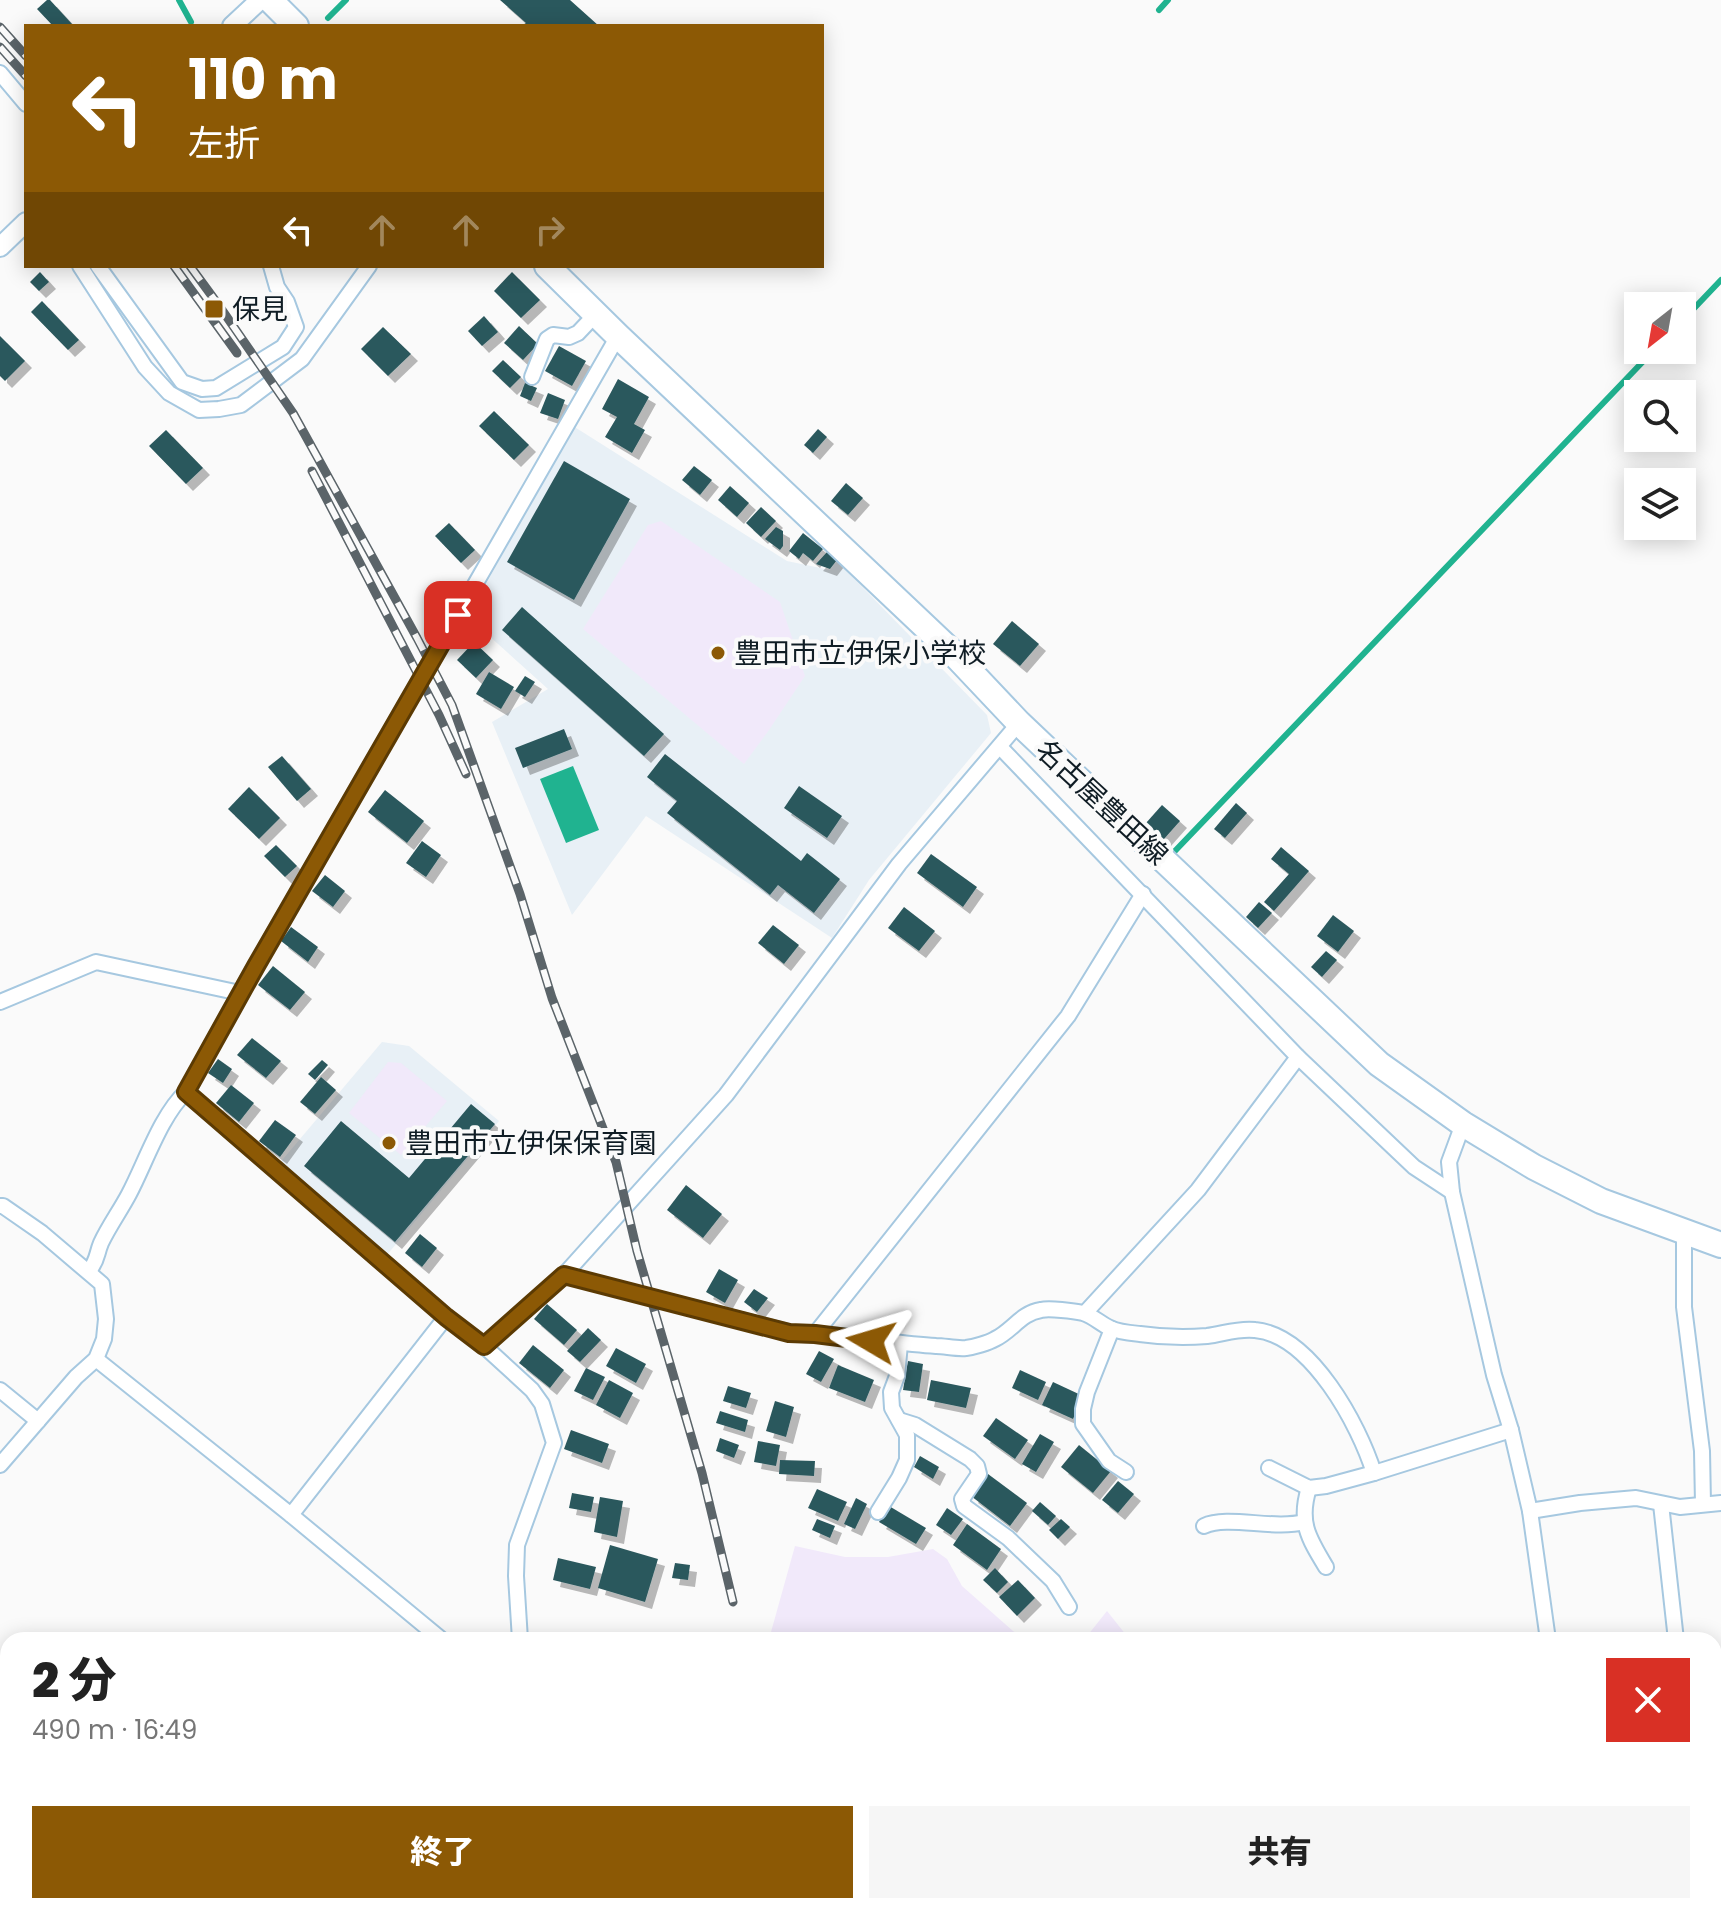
<!DOCTYPE html>
<html lang="ja">
<meta charset="utf-8">
<style>
body{margin:0;font-family:Poppins,"Noto Sans JP",sans-serif;background:#f6f6f6;color:#222;height:100vh;display:flex;flex-direction:column;font-size:30px;white-space:nowrap}
*{box-sizing:border-box;margin:0}
p{font-size:26px;color:#767676}
.icon{flex:none;width:44px;height:44px;fill:none;stroke:currentColor;stroke-width:2;stroke-linecap:round;stroke-linejoin:round}
.map{position:relative;flex:1;overflow:hidden}
.details{position:absolute;left:0px;top:1632px;width:1722px;height:282px;display:flex;flex-direction:column;background:#fff;border-radius:24px 24px 0 0;box-shadow:0 4px 20px #0003}
.details>*{flex:none}
.guide{position:absolute;left:24px;top:24px;width:800px;height:244px;border-radius:0px;box-shadow:0 4px 20px #0003;background:#8c5905;color:#fff;overflow:hidden}
.needle{width:52px;rotate:211deg}
.fabs{position:absolute;left:1624px;top:292px;display:grid;gap:16px}
.fabs a{display:grid;place-items:center;width:72px;height:72px;border-radius:0px;background:#fff;box-shadow:0 4px 20px #0003;font-size:40px}
.pin{position:absolute;display:grid;place-items:center;width:68px;height:68px;color:#fff;margin:-34px;border-radius:16px;box-shadow:0 4px 12px #0006}
.me{position:absolute;width:88px;margin:-44px;rotate:277deg;stroke-linejoin:round;filter:drop-shadow(0 0 6px #0008)}
.turn{display:flex;align-items:center;gap:28px;height:168px;padding:0 32px;font-size:36px}
.turn .icon{width:104px;height:104px;stroke-width:2.5}
.turn b{display:block;font-size:56px;line-height:68px}
.lanes{display:flex;align-items:center;height:76px;padding:0 32px;background:#0003;justify-content:center;gap:40px;direction:ltr}
.lanes .off{opacity:.35}
.round{display:grid;place-items:center;flex:none;width:84px;height:84px;border-radius:0px;background:#f6f6f6}
.head{display:flex;align-items:center;justify-content:space-between;height:136px;padding:0 32px}
h1{font-size:48px;font-weight:800;line-height:60px}
.cta{display:flex;gap:16px;margin-top:auto;padding:16px 32px}
.cta a{flex:1;height:92px;border-radius:0px;background:#8c5905;color:#fff;font-size:32px;font-weight:800;line-height:92px;text-align:center}
.cta a+a{background:#f6f6f6;color:#222}
.map>svg:first-child{display:block}
.built{fill:#e8f0f6}
.green{fill:#f1e9fa}
.water{fill:#20b390}
.lines{fill:none;stroke-linecap:round;stroke-linejoin:round}
.stream{stroke:#20b390;stroke-width:6}
.building{fill:#2c585d;filter:url(#shadow)}
.minor-casing{stroke:#a6c8e0;stroke-width:18}
.tertiary-casing{stroke:#a6c8e0;stroke-width:22}
.primary-casing{stroke:#a6c8e0;stroke-width:28}
.minor{stroke:#fff;stroke-width:14}
.tertiary{stroke:#fff;stroke-width:18}
.primary{stroke:#fff;stroke-width:24}
.rail-casing{stroke:#5b6469;stroke-width:9}
.rail{stroke:#fafafa;stroke-width:6;stroke-dasharray:18;stroke-linecap:butt}
.route-casing{stroke:#5b3a03;stroke-width:20}
.route{stroke:#8c5905;stroke-width:14}
.poi-dot{fill:#8c5905;stroke:#fafafa;stroke-width:3}
.labels{text-anchor:middle;stroke-width:8;stroke-linejoin:round;paint-order:stroke}
.poi-label{font-size:28px;fill:#101d25;stroke:#fafafa;text-anchor:start}
.street-label{font-size:28px;fill:#101d25;stroke:#fafafa}
</style>
<div class="map">
<svg width="1721" height="1913" viewBox="0 0 1721 1913">
<defs>
<filter id="shadow"><feDropShadow dx="7" dy="7" stdDeviation="0" flood-color="#0004"/></filter>
</defs>
<rect width="100%" height="100%" fill="#fafafa"/>
<g class="built">
<polygon points="573,426 787,561 830,570 837,561 987,715 991,733 869,880 832,938 646,816 572,915 492,722 548,689 468,617"/>
<polygon points="382,1042 409,1046 499,1121 386,1256 278,1165"/>
<polygon points="8,1790 8,1906 346,1906 359,1913 0,1913 0,1804"/>
</g>
<g class="green">
<polygon points="661,521 780,602 805,676 769,730 744,764 583,629 648,525"/>
<polygon points="388,1062 401,1063 447,1101 401,1155 349,1113"/>
<polygon points="795,1546 845,1557 888,1557 933,1549 947,1559 962,1586 1013,1631 1027,1640 776,1640 771,1632"/>
<polygon points="1107,1611 1130,1640 1084,1640"/>
<polygon points="8,1874 8,1906 276,1906 289,1913 0,1913 0,1889"/>
<polygon points="597,1906 830,1906 838,1913 602,1913"/>
</g>
<polygon class="water" points="573,766 599,830 566,843 540,779"/>
<g class="lines">
<g class="stream">
<polyline points="179,0 191,22"/>
<polyline points="1159,10 1168,0"/>
<polyline points="328,18 346,0"/>
<polyline points="1682,321 1721,280"/>
<polyline points="1174,852 1654,350"/>
</g>
</g>
<g class="building">
<polygon points="47,0 50,0 72,24 70,26 53,26 37,9"/>
<polygon points="500,0 570,0 599,26 521,26 526,23"/>
<polygon points="40,272 49,282 39,291 30,282"/>
<polygon points="512,272 540,300 521,318 494,291"/>
<polygon points="42,301 79,340 68,350 31,312"/>
<polygon points="484,316 498,332 482,346 468,331"/>
<polygon points="519,326 538,344 523,360 504,343"/>
<polygon points="383,327 411,354 388,376 361,349"/>
<polygon points="0,336 25,361 5,381 0,376"/>
<polygon points="559,346 586,361 572,386 545,371"/>
<polygon points="503,360 521,377 510,388 492,371"/>
<polygon points="618,379 649,397 634,424 645,430 632,453 605,437 617,417 602,409"/>
<polygon points="525,383 537,388 531,401 520,396"/>
<polygon points="548,393 565,400 558,419 540,413"/>
<polygon points="494,411 529,445 514,460 479,426"/>
<polygon points="818,429 827,437 813,453 804,445"/>
<polygon points="166,430 203,468 186,484 149,446"/>
<polygon points="564,461 630,499 574,600 507,562"/>
<polygon points="694,466 712,480 700,495 682,480"/>
<polygon points="846,483 863,498 848,515 831,501"/>
<polygon points="730,486 749,503 737,517 718,500"/>
<polygon points="761,507 776,521 761,537 746,523"/>
<polygon points="449,523 475,550 461,563 435,536"/>
<polygon points="776,527 783,531 783,546 780,550 765,539"/>
<polygon points="803,533 823,549 813,561 803,553 799,559 789,551"/>
<polygon points="827,552 837,560 830,569 816,564"/>
<polygon points="522,607 664,734 644,756 502,630"/>
<polygon points="1012,621 1039,644 1020,666 993,644"/>
<polygon points="474,642 493,660 476,678 457,660"/>
<polygon points="489,672 514,687 501,709 476,694"/>
<polygon points="525,676 535,682 525,697 515,691"/>
<polygon points="564,729 572,749 523,768 515,748"/>
<polygon points="665,754 801,861 807,853 840,879 814,913 778,885 770,895 667,813 677,801 647,777"/>
<polygon points="282,756 311,789 297,801 268,767"/>
<polygon points="799,786 842,816 827,838 784,808"/>
<polygon points="249,787 280,818 259,839 228,809"/>
<polygon points="385,790 424,821 407,843 368,812"/>
<polygon points="1236,803 1247,813 1225,838 1214,829"/>
<polygon points="1162,805 1180,821 1164,839 1146,823"/>
<polygon points="422,841 441,855 426,877 406,863"/>
<polygon points="276,845 297,866 285,877 264,856"/>
<polygon points="1281,847 1309,871 1274,911 1264,902 1289,874 1271,859"/>
<polygon points="931,854 977,887 963,907 917,873"/>
<polygon points="325,875 345,891 333,907 312,891"/>
<polygon points="1259,902 1272,913 1258,928 1246,917"/>
<polygon points="904,907 935,931 919,951 888,928"/>
<polygon points="1333,915 1354,931 1338,952 1317,936"/>
<polygon points="773,925 799,945 784,964 758,943"/>
<polygon points="291,927 318,947 308,962 281,941"/>
<polygon points="1326,951 1337,960 1322,977 1311,967"/>
<polygon points="273,966 305,992 290,1010 258,985"/>
<polygon points="252,1038 281,1061 266,1078 237,1055"/>
<polygon points="218,1059 232,1069 223,1083 208,1073"/>
<polygon points="322,1060 328,1065 315,1080 308,1074"/>
<polygon points="321,1077 336,1090 315,1114 300,1102"/>
<polygon points="231,1085 254,1103 239,1122 216,1103"/>
<polygon points="471,1104 495,1124 395,1242 304,1166 341,1121 409,1178"/>
<polygon points="275,1120 296,1135 280,1157 259,1141"/>
<polygon points="686,1185 722,1214 703,1238 667,1210"/>
<polygon points="420,1234 437,1248 422,1267 405,1253"/>
<polygon points="719,1269 738,1280 725,1303 706,1292"/>
<polygon points="754,1289 768,1298 757,1312 744,1302"/>
<polygon points="547,1304 577,1330 564,1345 534,1319"/>
<polygon points="588,1328 601,1340 580,1362 567,1351"/>
<polygon points="533,1345 564,1370 550,1388 519,1363"/>
<polygon points="616,1348 646,1364 636,1383 606,1366"/>
<polygon points="819,1351 834,1359 821,1382 806,1374"/>
<polygon points="908,1361 923,1364 919,1392 903,1390"/>
<polygon points="838,1365 874,1380 865,1402 829,1388"/>
<polygon points="586,1368 605,1377 593,1400 574,1391"/>
<polygon points="1020,1370 1046,1382 1038,1400 1012,1388"/>
<polygon points="609,1380 633,1393 620,1418 596,1405"/>
<polygon points="931,1380 971,1388 966,1408 927,1400"/>
<polygon points="1053,1382 1083,1396 1073,1419 1042,1405"/>
<polygon points="728,1386 751,1393 746,1408 723,1401"/>
<polygon points="775,1401 794,1407 786,1437 766,1431"/>
<polygon points="720,1411 748,1420 745,1432 716,1423"/>
<polygon points="996,1418 1028,1440 1015,1459 983,1436"/>
<polygon points="571,1430 609,1444 602,1463 564,1449"/>
<polygon points="1040,1434 1054,1442 1036,1472 1022,1464"/>
<polygon points="720,1438 739,1445 734,1458 716,1451"/>
<polygon points="758,1441 780,1445 776,1466 754,1462"/>
<polygon points="1079,1445 1111,1471 1093,1493 1061,1467"/>
<polygon points="920,1456 939,1467 933,1479 914,1467"/>
<polygon points="780,1460 815,1461 814,1476 779,1474"/>
<polygon points="988,1474 1027,1503 1010,1526 971,1496"/>
<polygon points="1118,1481 1134,1494 1118,1513 1102,1500"/>
<polygon points="817,1489 847,1502 838,1521 808,1508"/>
<polygon points="572,1493 594,1497 591,1512 569,1508"/>
<polygon points="600,1497 623,1501 617,1537 594,1532"/>
<polygon points="856,1498 867,1504 855,1529 844,1524"/>
<polygon points="1040,1502 1056,1516 1048,1525 1032,1511"/>
<polygon points="889,1506 926,1528 916,1544 879,1522"/>
<polygon points="947,1508 963,1519 951,1535 936,1525"/>
<polygon points="817,1519 835,1526 830,1538 812,1530"/>
<polygon points="1061,1519 1070,1527 1058,1539 1049,1530"/>
<polygon points="967,1524 1001,1549 987,1570 953,1545"/>
<polygon points="610,1545 658,1559 645,1602 598,1588"/>
<polygon points="558,1558 596,1567 590,1589 553,1580"/>
<polygon points="675,1563 690,1565 688,1580 672,1578"/>
<polygon points="995,1568 1008,1582 997,1593 983,1580"/>
<polygon points="1018,1580 1035,1598 1017,1616 999,1597"/>
<polygon points="1222,1906 1252,1906 1256,1913 1210,1913"/>
</g>
<g class="lines">
<defs>
<g id="minor">
<polyline points="0,73 26,104"/>
<polyline points="80,266 145,367 169,393 199,410 219,409 241,405 302,359 369,266"/>
<polyline points="98,266 182,382 202,389 216,388 283,347 296,327 287,302 277,287 271,266"/>
<polyline points="532,377 547,339 553,335 569,337 578,333 596,314"/>
<polyline points="1000,747 1298,1057 1414,1167 1452,1192"/>
<polyline points="0,1002 96,962 240,993"/>
<polyline points="186,1092 446,1317 484,1346 532,1390 542,1404 554,1443 517,1545 516,1576 520,1640"/>
<polyline points="1463,1124 1449,1162 1452,1192 1494,1375 1511,1430 1530,1511 1548,1640"/>
<polyline points="0,1206 3,1206 42,1233 102,1284 106,1319 104,1339 96,1359 76,1377 0,1465"/>
<polyline points="1684,1232 1684,1307 1702,1451 1703,1504"/>
<path d="M89 1271C98 1260 96 1255 101 1243 109 1226 120 1211 129 1194 145 1164 161 1115 186 1092L240 993 618 336"/>
<path d="M564 1275 796 1334C842 1333 889 1343 936 1346 945 1346 956 1349 966 1348 974 1347 988 1343 995 1339 1012 1331 1021 1313 1041 1310 1049 1308 1074 1311 1083 1313 1093 1316 1101 1324 1110 1328 1118 1332 1130 1333 1140 1334 1161 1337 1185 1338 1207 1336 1223 1334 1238 1328 1255 1330 1311 1335 1359 1425 1374 1473L1511 1430"/>
<polyline points="1085,1313 1198,1190 1298,1057"/>
<polyline points="1112,1329 1087,1392 1083,1409 1083,1424 1109,1461 1126,1472"/>
<polyline points="815,1334 1068,1016 1143,894"/>
<polyline points="484,1346 564,1275 726,1095 899,864 1019,723"/>
<polyline points="96,1359 291,1515 442,1640"/>
<polyline points="0,1390 38,1421"/>
<polyline points="899,1420 915,1425 970,1459 977,1466 979,1474 962,1499 964,1506 1008,1538 1053,1581 1069,1607"/>
<polyline points="1269,1468 1309,1488 1326,1486 1374,1473"/>
<path d="M1309 1488C1298 1522 1309 1539 1326 1567"/>
<polyline points="1661,1504 1676,1640"/>
<polyline points="1530,1511 1580,1503 1636,1498 1680,1507 1721,1503"/>
<polyline points="878,1512 899,1478 907,1460 907,1435 892,1408 891,1392 897,1376 900,1344"/>
<polyline points="291,1515 446,1317"/>
<path d="M1204 1526C1227 1515 1274 1530 1304 1522"/>
<polyline points="1714,1731 1721,1732"/>
<polyline points="457,1906 458,1913"/>
<polyline points="1112,1913 1127,1906"/>
</g>
<g id="tertiary">
<polyline points="232,26 260,0"/>
<polyline points="0,247 26,222"/>
</g>
<g id="primary">
<polyline points="270,0 296,26"/>
<polyline points="547,266 618,336 951,651 1019,723 1379,1064 1463,1124 1534,1167 1601,1201 1721,1245"/>
</g>
</defs>
<use href="#minor" class="minor-casing"/>
<use href="#tertiary" class="tertiary-casing"/>
<use href="#primary" class="primary-casing"/>
<use href="#minor" class="minor"/>
<use href="#tertiary" class="tertiary"/>
<use href="#primary" class="primary"/>
<defs>
<g id="rail">
<polyline points="0,27 26,56"/>
<polyline points="0,47 26,76"/>
<polyline points="174,266 237,353"/>
<polyline points="190,266 220,307 293,413 417,638 452,705 520,894 552,998 616,1162 637,1251 702,1473 733,1602"/>
<polyline points="312,471 439,715 466,774"/>
</g>
</defs>
<use href="#rail" class="rail-casing"/>
<use href="#rail" class="rail"/>
</g>
<g class="lines">
<defs>
<polyline id="route" points="458,615 256,966 186,1092 446,1317 484,1346 564,1275 789,1333 815,1334 871,1341"/>
</defs>
<use href="#route" class="route-casing"/>
<use href="#route" class="route"/>
</g>
<g class="poi-dot">
<rect x="204" y="299" width="20" height="20" rx="4"/>
<circle cx="718" cy="653" r="8"/>
<circle cx="389" cy="1143" r="8"/>
</g>
<g class="labels">
<g class="poi-label">
<text x="232" y="319">保見</text>
<text x="734" y="663">豊田市立伊保小学校</text>
<text x="405" y="1153">豊田市立伊保保育園</text>
</g>
<g class="street-label">
<text transform="translate(1102 802) rotate(43)" y="10">名古屋豊田線</text>
</g>
</g>
</svg>
<div class="fabs">
<a><svg class="needle" viewBox="-14 -14 28 28"><path d="M0-13l5 13h-10z" fill="#e53935"/><path d="M0 13l5-13h-10z" fill="#767676"/></svg></a>
<a><svg class="icon" aria-label="search" viewBox="0 0 24 24"><circle cx="10" cy="10" r="6"/><path d="M15 15l6 6"/></svg></a>
<a><svg class="icon" aria-label="layers" viewBox="0 0 24 24"><path d="M12 4l9 5-9 5-9-5zM3 14l9 5 9-5"/></svg></a>
</div>
<div class="pin" style="left:458px;top:615px;background:#d93025"><svg class="icon" aria-label="arrive" viewBox="0 0 24 24"><path d="M6 21V4h12l-3 4 3 4H6"/></svg></div>
<svg class="me" style="left:871px;top:1341px" viewBox="-20 -20 40 40"><path d="M0-17L14 15 0 8-14 15z" fill="#8c5905" stroke="#fff" stroke-width="4"/></svg>
<div class="guide">
<div class="turn"><svg class="icon" aria-label="left" viewBox="0 0 24 24"><path d="M17 20v-9H6M10 6l-5 5 5 5"/></svg><div><b>110 m</b>左折</div></div>
<div class="lanes"><svg class="icon" aria-label="left" viewBox="0 0 24 24"><path d="M17 20v-9H6M10 6l-5 5 5 5"/></svg><svg class="icon off" aria-label="ahead" viewBox="0 0 24 24"><path d="M12 20V5M6 11l6-6 6 6"/></svg><svg class="icon off" aria-label="ahead" viewBox="0 0 24 24"><path d="M12 20V5M6 11l6-6 6 6"/></svg><svg class="icon off" aria-label="right" viewBox="0 0 24 24"><path d="M7 20v-9h11M14 6l5 5-5 5"/></svg></div>
</div>
<section class="details">
<div class="head"><div><h1>2 分</h1><p>490 m · 16:49</p></div><a class="round" style="background:#d93025;color:#fff"><svg class="icon" aria-label="close" viewBox="0 0 24 24"><path d="M6 6l12 12M18 6L6 18"/></svg></a></div>
<div class="cta"><a>終了</a><a>共有</a></div>
</section>
</div>
